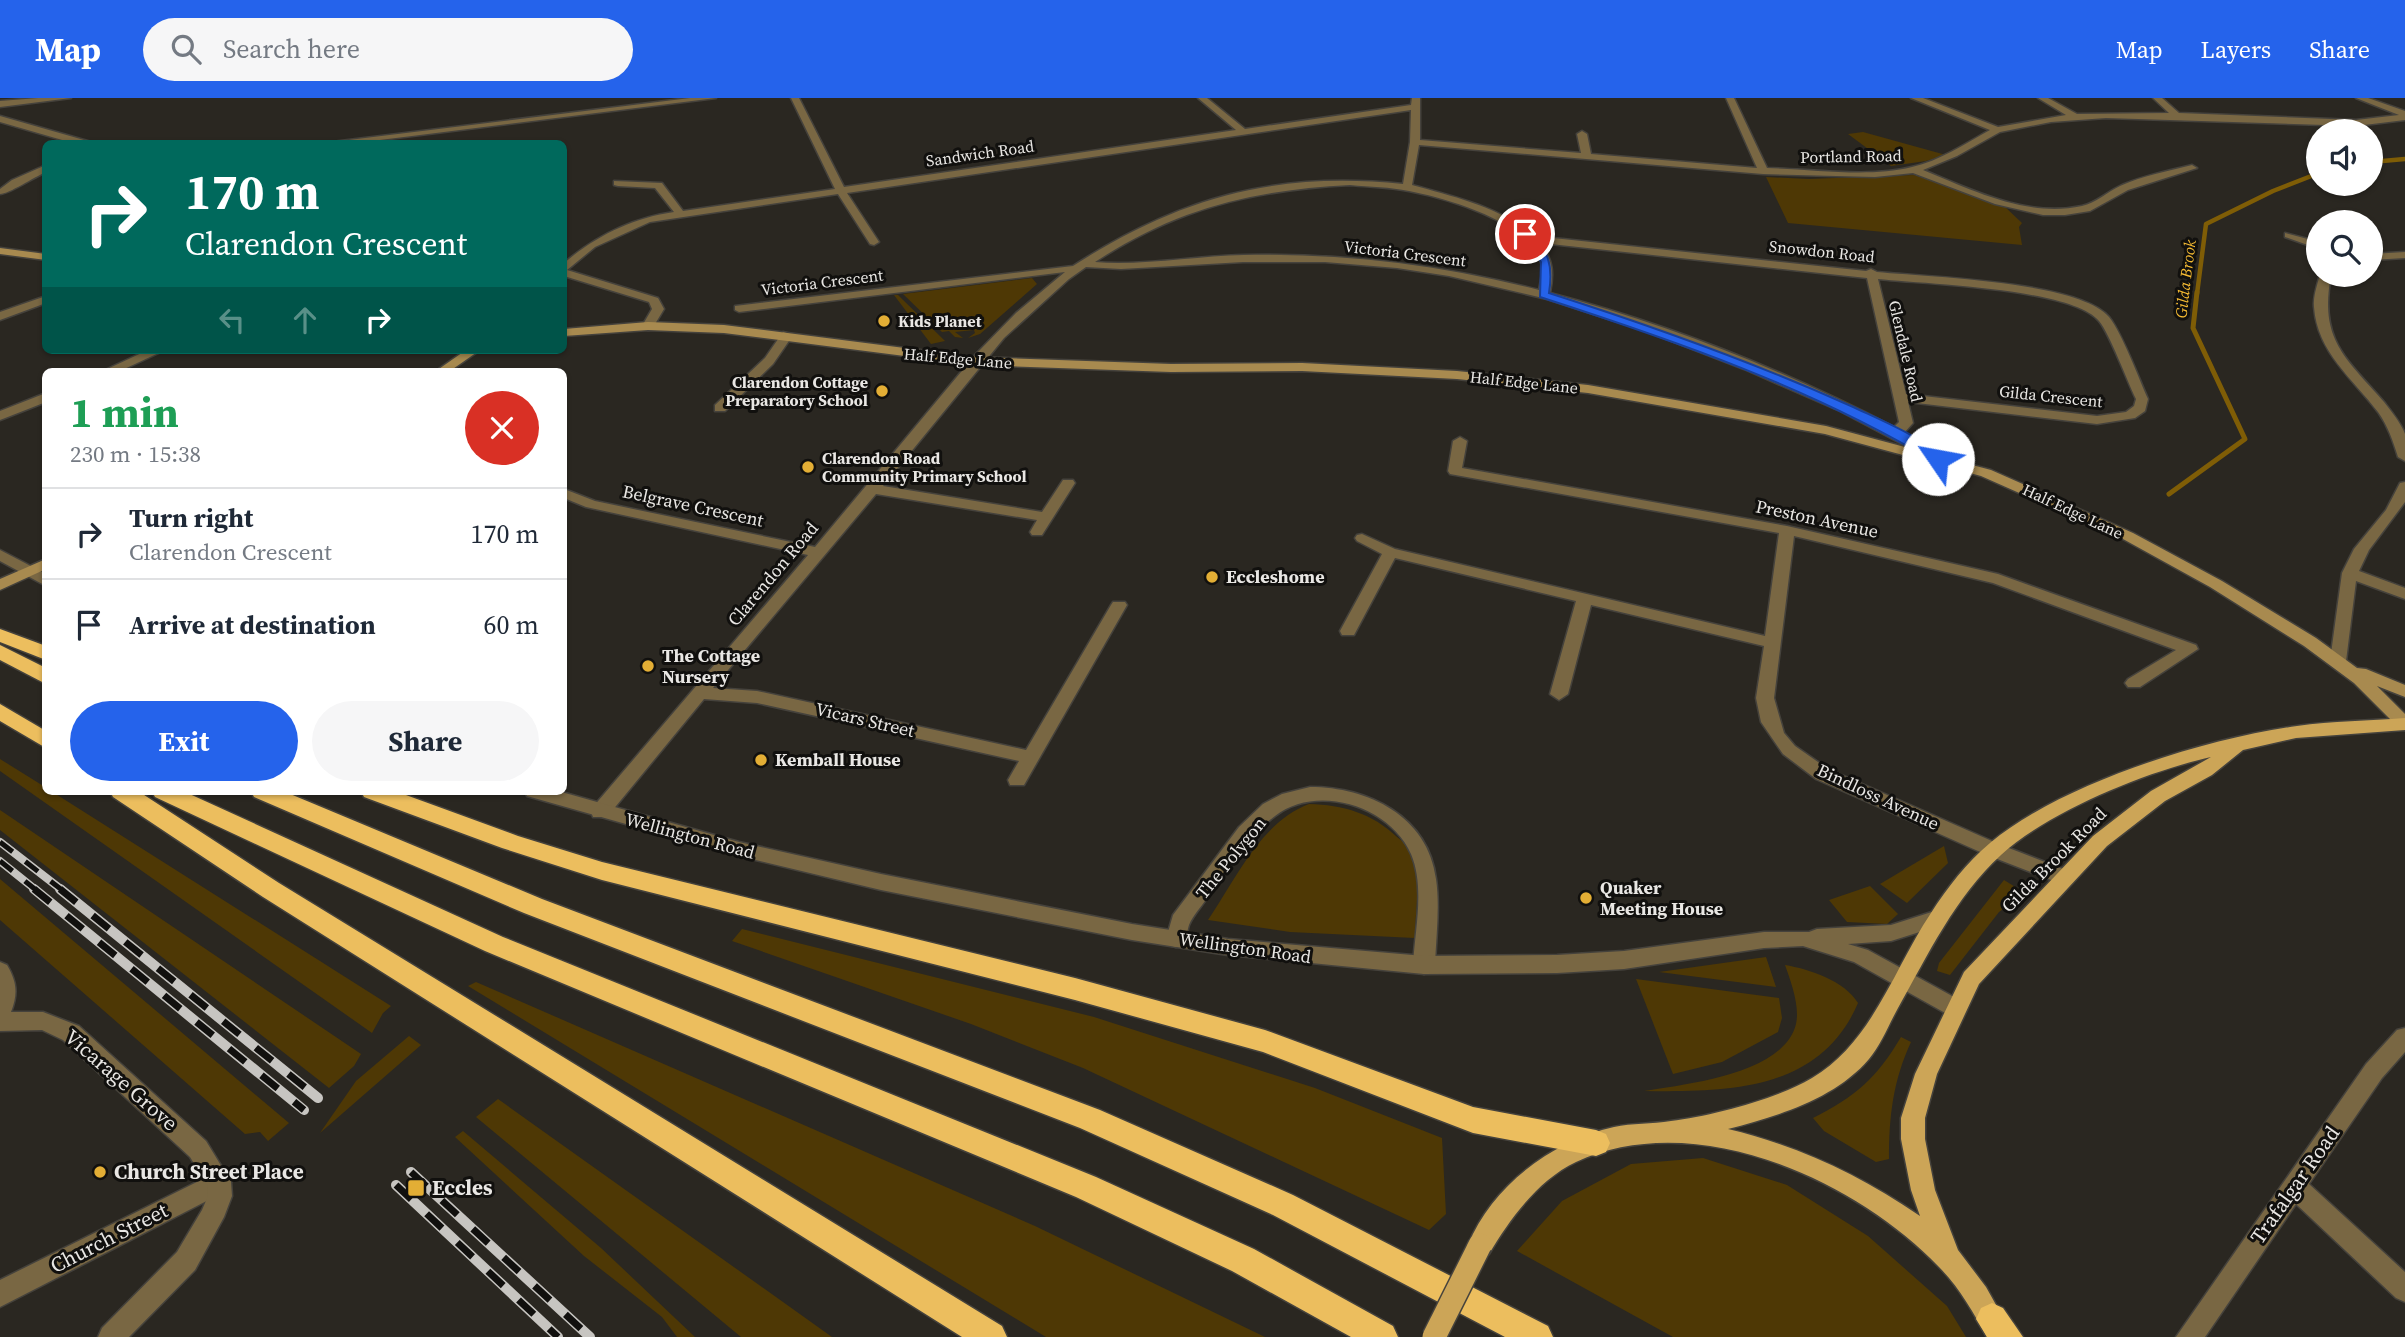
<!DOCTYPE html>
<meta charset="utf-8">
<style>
body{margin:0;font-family:"Source Serif 4",serif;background:#f6f6f7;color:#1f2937;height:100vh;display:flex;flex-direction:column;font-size:26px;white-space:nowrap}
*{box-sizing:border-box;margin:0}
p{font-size:23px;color:#747a83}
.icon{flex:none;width:38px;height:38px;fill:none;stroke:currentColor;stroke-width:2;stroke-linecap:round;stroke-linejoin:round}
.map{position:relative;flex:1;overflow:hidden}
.sheet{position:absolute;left:42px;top:270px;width:525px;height:427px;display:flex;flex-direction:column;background:#fff;border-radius:10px;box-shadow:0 2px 5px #0004}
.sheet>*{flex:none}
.banner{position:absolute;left:42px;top:42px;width:525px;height:214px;border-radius:10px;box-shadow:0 2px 5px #0004;background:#00695c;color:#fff;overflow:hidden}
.fabs{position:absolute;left:2306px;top:21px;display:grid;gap:14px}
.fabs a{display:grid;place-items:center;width:77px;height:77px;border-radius:50%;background:#fff;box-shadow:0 2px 5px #0004;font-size:35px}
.pin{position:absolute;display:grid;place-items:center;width:60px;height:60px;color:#fff;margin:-30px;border:4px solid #fff;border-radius:50%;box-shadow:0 2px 7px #0007}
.me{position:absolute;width:77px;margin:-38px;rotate:303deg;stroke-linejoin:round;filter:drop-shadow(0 0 5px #0008)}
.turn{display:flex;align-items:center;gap:24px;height:147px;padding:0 28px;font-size:32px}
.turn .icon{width:91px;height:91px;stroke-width:2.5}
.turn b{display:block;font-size:49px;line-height:60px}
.lanes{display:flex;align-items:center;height:66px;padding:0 28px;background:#0003;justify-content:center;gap:35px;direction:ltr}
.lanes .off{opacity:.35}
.round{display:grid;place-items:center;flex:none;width:74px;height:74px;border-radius:37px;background:#f6f6f7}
.headline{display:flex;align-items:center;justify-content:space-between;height:119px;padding:0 28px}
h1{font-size:42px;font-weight:700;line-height:52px;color:#1e9e55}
.button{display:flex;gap:14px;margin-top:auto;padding:14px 28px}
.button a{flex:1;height:80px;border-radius:42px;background:#2563eb;color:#fff;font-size:28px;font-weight:700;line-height:80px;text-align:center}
.button a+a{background:#f6f6f7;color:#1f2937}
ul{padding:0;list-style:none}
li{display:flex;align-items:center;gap:21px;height:91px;padding:0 28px;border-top:2px solid #e0e1e3}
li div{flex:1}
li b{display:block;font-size:26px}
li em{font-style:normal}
header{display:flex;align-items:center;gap:42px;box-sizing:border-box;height:98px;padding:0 35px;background:#2563eb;color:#fff}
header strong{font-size:33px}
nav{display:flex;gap:38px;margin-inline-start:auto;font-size:24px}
.search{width:490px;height:63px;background:#f6f6f7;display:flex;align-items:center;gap:18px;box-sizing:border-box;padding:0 24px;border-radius:38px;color:#747a83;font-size:26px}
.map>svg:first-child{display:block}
.green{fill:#4e3805}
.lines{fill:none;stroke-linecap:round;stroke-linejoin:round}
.stream-far1{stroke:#7f5d06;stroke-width:4.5}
.stream{stroke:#7f5d06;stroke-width:5}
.pedestrian-casing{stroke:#45423c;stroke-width:3}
.minor-casing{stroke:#45423c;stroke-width:3}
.tertiary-casing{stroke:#45423c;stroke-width:3}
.secondary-casing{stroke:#45423c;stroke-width:3}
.primary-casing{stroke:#45423c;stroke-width:3}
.motorway-casing{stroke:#45423c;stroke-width:3}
.pedestrian{fill:#796743;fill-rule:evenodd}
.minor{fill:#796743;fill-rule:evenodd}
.tertiary{fill:#796743;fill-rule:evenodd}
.secondary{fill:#a88a4f;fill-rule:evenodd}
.primary{fill:#cca557;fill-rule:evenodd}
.motorway{fill:#ecbe5e;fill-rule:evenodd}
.rail-far1-casing{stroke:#c7c5c1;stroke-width:8}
.rail-casing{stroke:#c7c5c1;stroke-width:10}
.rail-far1{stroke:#11100e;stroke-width:5;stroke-dasharray:16;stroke-linecap:butt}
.rail{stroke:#11100e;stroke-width:7;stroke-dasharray:21;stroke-linecap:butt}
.primary-bridge-casing{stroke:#45423c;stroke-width:26;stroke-linecap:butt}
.primary-bridge{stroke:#cca557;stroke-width:23}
.route{fill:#2563eb;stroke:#184099;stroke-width:2}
.poi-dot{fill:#e3ae35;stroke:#11100e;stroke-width:2.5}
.labels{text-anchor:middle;stroke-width:6;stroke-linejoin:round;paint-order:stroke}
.far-street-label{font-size:16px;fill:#e9e7e4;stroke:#11100e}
.far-water-label{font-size:16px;font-style:italic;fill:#f6bb33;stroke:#11100e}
.far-poi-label{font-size:16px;font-weight:bold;fill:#e9e7e4;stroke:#11100e;text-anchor:start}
.street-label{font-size:18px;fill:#e9e7e4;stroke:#11100e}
.poi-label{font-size:18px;font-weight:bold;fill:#e9e7e4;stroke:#11100e;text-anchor:start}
.near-street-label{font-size:21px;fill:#e9e7e4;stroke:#11100e}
.near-poi-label{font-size:21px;font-weight:bold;fill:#e9e7e4;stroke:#11100e;text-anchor:start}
</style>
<header>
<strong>Map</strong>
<div class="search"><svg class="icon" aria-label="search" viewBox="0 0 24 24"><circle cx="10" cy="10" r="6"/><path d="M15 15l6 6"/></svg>Search here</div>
<nav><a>Map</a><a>Layers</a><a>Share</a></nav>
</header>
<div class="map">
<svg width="2405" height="1239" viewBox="0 0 2405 1239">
<rect width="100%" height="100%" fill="#2a2721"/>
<g class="green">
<polygon points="1863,34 1946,57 1926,63 1891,68 1848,36"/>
<polygon points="1914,77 2003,107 2022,125 2019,129 2022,147 1788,125 1766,79 1809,81"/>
<polygon points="1032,180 1037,186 980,236 968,240 975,235 974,232 955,234 963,240 955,239 949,233 942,234 903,196"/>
<polygon points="894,197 898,197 945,243 931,246"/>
<polygon points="0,661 45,689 46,693 51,693 391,908 383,915 372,935 0,673"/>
<path d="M1309 706C1343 707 1372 715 1397 739 1402 743 1409 748 1412 754 1422 777 1415 814 1415 840L1290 834 1208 822C1236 781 1261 724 1309 706Z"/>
<polygon points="0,712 361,956 354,968 329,990 0,732"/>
<polygon points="1944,748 1948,765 1907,805 1880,786"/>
<polygon points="0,781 289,1025 268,1043 260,1034 245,1036 0,822"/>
<polygon points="2004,782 2025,795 1999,814 1950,877 1937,873 1939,865"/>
<polygon points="1870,788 1898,816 1887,826 1847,824 1829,802"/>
<polygon points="742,831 1094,919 1315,990 1442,1040 1446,1116 1429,1132 1083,970 971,926 732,843"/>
<polygon points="1766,859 1776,889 1659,874"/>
<path d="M1785 867C1809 871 1845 883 1858 905 1820 994 1727 994 1644 993 1687 986 1784 976 1796 926 1800 908 1791 884 1785 867Z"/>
<polygon points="1636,881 1779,900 1782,920 1778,934 1722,964 1673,976"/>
<polygon points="476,884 1035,1128 1265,1239 1046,1239 468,888"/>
<polygon points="409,938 421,947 320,1035 356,983"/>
<path d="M1901 939 1911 944C1893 983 1889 1018 1889 1061L1876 1064 1824 1033 1813 1020C1856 998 1876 981 1901 939Z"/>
<polygon points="498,1001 832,1239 741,1239 476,1019"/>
<polygon points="463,1033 601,1150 695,1239 677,1239 662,1219 584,1158 455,1039"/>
<polygon points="1703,1060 1787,1087 1868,1138 1947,1208 1966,1239 1673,1239 1517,1153 1562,1103 1631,1066"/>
</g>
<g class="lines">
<g class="stream-far1">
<polyline points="2371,64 2405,61"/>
<polyline points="2197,196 2206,126 2273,93 2319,75"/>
</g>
<polyline class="stream" points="2169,396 2245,341 2193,230 2197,194"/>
<defs>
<polygon id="pedestrian" points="219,1073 228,1076 231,1084 228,1092 0,1209 0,1182"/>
<g id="minor">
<polygon points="38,0 71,0 0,9 0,3"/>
<polygon points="690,0 716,0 348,46 316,46"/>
<path d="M791 0H799L844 89 1236 32 1198 0H1207L1245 31 1411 7 1412 0H1420V42L1581 55 1577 36 1582 33 1587 36 1591 56 1757 70 1726 0H1734L1767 70C1811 71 1869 80 1912 69 1939 63 1965 46 1990 32L1911 0H1923L1998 29 2066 17 2038 0H2048L2077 16 2169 15 2153 0H2162L2179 15 2356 22 2399 17 2356 0H2368L2405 13V22L2356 28 2106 20 2051 24 2000 34 1957 58 1923 72C1972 92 2027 120 2082 108 2096 105 2107 94 2120 88 2142 78 2168 73 2192 67L2197 70 2128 92 2090 113 2065 117H2043L1995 106 1913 75 1875 79 1763 76 1419 47 1412 87C1455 99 1500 109 1534 138L1866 173 1871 171 1877 174C1926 179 2079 183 2109 219 2122 235 2139 281 2148 301L2145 313 2135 320 2097 326 1908 304 1913 325 1904 335 1943 358V364L1938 365 1840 313 1744 271 1646 233 1547 201 1449 178 1397 170 1325 164H1243L1121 171 1086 169 1069 181 1004 240 883 388 1042 414 1063 382H1073L1075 385 1042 437H1032L1030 434 1037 422 876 396 713 590 757 593 1026 652 1111 507 1113 504H1125L1127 507 1024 687H1010L1008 682 1019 663 757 605 704 601 607 719H593L591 714 593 709 808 457 586 409 564 400V391L595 403 815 449 976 256 1016 215 1065 174 739 214 735 212V208L1073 168C1180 99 1276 73 1403 86L1410 44 1411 12 847 95 879 144 874 147 870 146 838 96 650 124 595 149 567 172 658 200 664 211 652 231 648 232 642 228 652 211 649 204 564 178V165C596 138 632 120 674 114L655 90 618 88 614 87V83L662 85 683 113 835 91ZM1350 87C1370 89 1390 89 1409 93 1446 100 1525 123 1540 161 1544 172 1541 181 1539 192 1441 167 1344 155 1244 157 1196 158 1140 168 1095 164 1177 110 1254 92 1350 87ZM1541 145 1867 180 1899 324 1894 329C1786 273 1668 226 1550 195 1554 175 1553 163 1541 145ZM1878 181C1924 186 2072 190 2099 223 2110 236 2127 283 2136 301L2134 308 2126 314 2097 318 1906 296Z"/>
<polygon points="0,18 91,44 92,46 76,46 0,24"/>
<path d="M46 67V74C34 79 9 96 0 96V91L12 82Z"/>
<polygon points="2285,135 2319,144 2319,151 2285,139"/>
<polygon points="2405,154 2405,160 2371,162 2371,156"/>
<path d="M2320 177H2331C2319 242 2345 259 2384 304 2391 313 2401 325 2405 336 2405 344 2405 355 2405 363L2398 359C2393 343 2388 328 2378 314 2353 281 2317 254 2314 209 2313 199 2317 187 2320 177Z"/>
<polygon points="46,198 46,205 0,222 0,214"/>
<polygon points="783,234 793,237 773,266 725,313 715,313 715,307 765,260"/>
<polygon points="148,252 165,252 120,273 103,273"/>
<polygon points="46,295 46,304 0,322 0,313"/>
<polygon points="1460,339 1467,343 1462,370 1787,428 1998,476 2196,547 2198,551 2140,589 2128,589 2125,585 2128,581 2176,552 1993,485 1794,438 1774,600 1784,635 1795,648 1828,671 2001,747 2071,774 2074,779 2071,784 2064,787 1987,757 1816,681 1783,656 1761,624 1756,600 1764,548 1591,507 1568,596 1559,602 1550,596 1576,503 1395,460 1354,537 1342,537 1340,533 1382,456 1357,443 1355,440 1357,437 1362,436 1395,451 1765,538 1779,435 1450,376 1448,373 1453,343"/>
<polygon points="2405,384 2405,404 2369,452 2359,473 2405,490 2405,501 2356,483 2346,563 2344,567 2332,567 2330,563 2342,475 2354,451 2386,412 2400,385"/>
<path d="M1310 689C1368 689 1428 718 1436 781 1440 809 1436 839 1435 867L1431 873 1424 876 1417 873 1413 867C1415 832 1425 789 1411 756 1390 708 1317 685 1275 718 1247 739 1227 772 1207 800 1202 808 1193 817 1189 827 1187 833 1187 840 1183 847L1176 849 1169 847 1166 841 1173 817 1239 729 1263 706 1282 696Z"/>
<path d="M0 864 7 867C17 884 18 896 11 914H43L79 928 206 1043 231 1084 232 1098 224 1119 195 1172 129 1239H98L102 1230 177 1154 202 1112 208 1098 207 1087 190 1059 63 942 42 932 0 933Z"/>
<polygon points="2405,930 2405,954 2382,980 2309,1086 2405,1174 2405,1204 2396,1200 2296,1106 2205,1239 2176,1239 2366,966 2397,932"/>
</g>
<g id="tertiary">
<polygon points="0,452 46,476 46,488 0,463"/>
<polygon points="525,693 558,693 739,744 881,776 1132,826 1228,841 1424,858 1557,857 1624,853 1764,834 1809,834 1817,831 1891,827 1938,812 1945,814 1948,820 1945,826 1891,843 1848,846 1868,852 1963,904 1966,910 1963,916 1955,919 1947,916 1854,864 1803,848 1764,850 1624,871 1557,875 1424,876 1228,857 1132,842 881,792 739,758 527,698"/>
</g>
<g id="secondary">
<polygon points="0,150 46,156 46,162 0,156"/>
<polygon points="648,224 724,227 975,259 1171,266 1302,265 1457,273 1588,287 1826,328 1991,372 2133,435 2222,483 2316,540 2357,570 2366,571 2405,587 2405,599 2377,588 2405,616 2405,632 2399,630 2354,585 2304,548 2210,489 2123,441 1981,378 1825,336 1588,295 1457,281 1302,273 1171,274 975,267 724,235 648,232 564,238 564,231"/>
<polygon points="466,252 480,252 450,273 436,273"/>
<polygon points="46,461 46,471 0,492 0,481"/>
</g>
<path id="primary" d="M2405 620V632L2296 640 2243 652 2212 677 2165 703 2107 748 1979 886 1937 976 1925 1020V1041L1935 1092 1958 1152 1986 1189 2014 1239H1987C1973 1214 1959 1189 1939 1169 1854 1081 1695 1009 1576 1064 1538 1082 1510 1121 1489 1156L1480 1159 1471 1156 1468 1147C1492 1088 1552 1043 1614 1029 1632 1025 1652 1026 1671 1023 1712 1018 1777 1001 1812 980 1872 945 1894 870 1931 815 1947 790 1967 764 1990 745 2062 685 2204 641 2297 628 2332 623 2369 623 2405 620ZM2211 659 2151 693 2093 738 1964 874 1915 976 1901 1020V1041L1911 1092 1920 1118C1860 1077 1799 1048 1728 1031 1778 1018 1835 1001 1869 961 1881 947 1889 926 1898 910 1928 857 1955 799 2001 757 2049 713 2148 673 2211 659Z"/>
<g id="motorway">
<polygon points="0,531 46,548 46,562 0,544"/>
<polygon points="0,547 46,570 46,586 0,562"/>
<polygon points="0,606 46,633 46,650 0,623"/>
<polygon points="110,693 138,693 279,785 1002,1228 1007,1239 962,1239 263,799 113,699"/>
<polygon points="152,693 183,693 503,839 1096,1079 1254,1151 1393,1228 1398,1239 1351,1239 1232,1173 1076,1099 485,853 155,699"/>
<polygon points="251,693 283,693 542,801 1100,1012 1293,1097 1548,1228 1553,1239 1505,1239 1273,1117 1080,1030 524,815 254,699"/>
<polygon points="361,693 395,693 518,738 602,764 1075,880 1265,932 1473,1009 1596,1032 1606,1036 1610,1045 1606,1054 1596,1058 1473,1035 1263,954 1075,902 602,782 502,750 364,699"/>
<polygon points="1992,1205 2003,1210 2023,1239 1987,1239 1976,1221 1981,1210"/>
</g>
</defs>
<use href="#pedestrian" class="pedestrian-casing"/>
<use href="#minor" class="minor-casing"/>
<use href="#tertiary" class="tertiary-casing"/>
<use href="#secondary" class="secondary-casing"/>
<use href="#primary" class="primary-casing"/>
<use href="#motorway" class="motorway-casing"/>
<use href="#pedestrian" class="pedestrian"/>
<use href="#minor" class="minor"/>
<use href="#tertiary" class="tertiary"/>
<use href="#secondary" class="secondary"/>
<use href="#primary" class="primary"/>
<use href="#motorway" class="motorway"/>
<defs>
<g id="rail-far1">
<polyline points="0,744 62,792"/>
<polyline points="0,763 36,792"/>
</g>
<g id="rail">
<polyline points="34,791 304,1012"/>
<polyline points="60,791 318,1000"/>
<polyline points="411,1074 590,1239"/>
<polyline points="396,1087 558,1239"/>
</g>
</defs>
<use href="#rail-far1" class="rail-far1-casing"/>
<use href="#rail" class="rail-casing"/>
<use href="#rail-far1" class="rail-far1"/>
<use href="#rail" class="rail"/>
<defs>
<polyline id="primary-bridge" points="1434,1239 1480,1147"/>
</defs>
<use href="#primary-bridge" class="primary-bridge-casing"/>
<use href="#primary-bridge" class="primary-bridge"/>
</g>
<path class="route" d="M1525 134C1550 148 1553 170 1549 195 1652 228 1753 264 1851 308 1878 321 1923 339 1944 361L1933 363C1811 290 1676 243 1540 199L1541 164 1521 136Z"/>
<g class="poi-dot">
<circle cx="884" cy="223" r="7"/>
<circle cx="882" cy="293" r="7"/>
<circle cx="808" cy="369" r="7"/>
<circle cx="1212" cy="479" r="7"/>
<circle cx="648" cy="568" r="7"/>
<circle cx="761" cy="662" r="7"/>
<circle cx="1586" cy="800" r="7"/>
<circle cx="100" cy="1074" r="7"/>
<rect x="407" y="1081" width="18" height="18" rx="3.5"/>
</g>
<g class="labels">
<g class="far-street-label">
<text transform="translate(980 55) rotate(-8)" y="6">Sandwich Road</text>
<text transform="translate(1851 58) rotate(-1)" y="6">Portland Road</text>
<text transform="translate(1822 153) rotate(6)" y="6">Snowdon Road</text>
<text transform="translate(1405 155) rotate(7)" y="6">Victoria Crescent</text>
<text transform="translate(822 184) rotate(-7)" y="6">Victoria Crescent</text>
<text transform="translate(1906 253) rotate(77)" y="6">Glendale Road</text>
<text transform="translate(958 260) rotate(5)" y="6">Half Edge Lane</text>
<text transform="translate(1524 284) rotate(6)" y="6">Half Edge Lane</text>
<text transform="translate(2051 298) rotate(6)" y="6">Gilda Crescent</text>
<text transform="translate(2073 413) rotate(25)" y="6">Half Edge Lane</text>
</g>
<g class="far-water-label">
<text transform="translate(2185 181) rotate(-83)" y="6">Gilda Brook</text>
</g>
<g class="far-poi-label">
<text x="898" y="229">Kids Planet</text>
<text x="868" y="290" text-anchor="end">Clarendon Cottage<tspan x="868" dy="18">Preparatory School</tspan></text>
<text x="822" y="366">Clarendon Road<tspan x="822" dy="18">Community Primary School</tspan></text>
</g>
<g class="street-label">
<text transform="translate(693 408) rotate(12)" y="6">Belgrave Crescent</text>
<text transform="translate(1817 421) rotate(12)" y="6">Preston Avenue</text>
<text transform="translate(773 476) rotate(-50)" y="6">Clarendon Road</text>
<text transform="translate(865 622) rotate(13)" y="6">Vicars Street</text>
<text transform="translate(1878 699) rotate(25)" y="6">Bindloss Avenue</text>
<text transform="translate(690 738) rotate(15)" y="6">Wellington Road</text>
<text transform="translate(1231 760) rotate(-51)" y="6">The Polygon</text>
<text transform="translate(2054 762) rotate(-45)" y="6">Gilda Brook Road</text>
<text transform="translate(1245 850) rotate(8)" y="6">Wellington Road</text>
</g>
<g class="poi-label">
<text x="1226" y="485">Eccleshome</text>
<text x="662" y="564">The Cottage<tspan x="662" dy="21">Nursery</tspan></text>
<text x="775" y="668">Kemball House</text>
<text x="1600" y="796">Quaker<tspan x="1600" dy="21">Meeting House</tspan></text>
</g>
<g class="near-street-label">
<text transform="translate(121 982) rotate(41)" y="7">Vicarage Grove</text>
<text transform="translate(2295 1087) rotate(-55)" y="7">Trafalgar Road</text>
<text transform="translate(109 1140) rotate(-27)" y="7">Church Street</text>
</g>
<g class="near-poi-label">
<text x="114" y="1081">Church Street Place</text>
<text x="432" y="1097">Eccles</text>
</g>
</g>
</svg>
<div class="fabs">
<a><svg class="icon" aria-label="sound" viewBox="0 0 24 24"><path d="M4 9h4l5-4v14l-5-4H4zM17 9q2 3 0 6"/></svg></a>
<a><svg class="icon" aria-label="search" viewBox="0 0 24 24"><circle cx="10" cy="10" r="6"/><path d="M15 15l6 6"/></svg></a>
</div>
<div class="pin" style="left:1525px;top:136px;background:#d93025"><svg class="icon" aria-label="arrive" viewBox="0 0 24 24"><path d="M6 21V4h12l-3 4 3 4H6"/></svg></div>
<svg class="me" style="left:1938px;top:361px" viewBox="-20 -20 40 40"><circle r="19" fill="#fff"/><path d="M0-13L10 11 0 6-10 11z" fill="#2563eb"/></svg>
<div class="banner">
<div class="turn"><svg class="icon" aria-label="right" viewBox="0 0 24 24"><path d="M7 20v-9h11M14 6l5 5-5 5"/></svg><div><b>170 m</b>Clarendon Crescent</div></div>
<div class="lanes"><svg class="icon off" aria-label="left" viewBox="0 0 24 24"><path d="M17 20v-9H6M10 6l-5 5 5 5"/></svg><svg class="icon off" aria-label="ahead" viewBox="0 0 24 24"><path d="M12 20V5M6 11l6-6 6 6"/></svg><svg class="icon" aria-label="right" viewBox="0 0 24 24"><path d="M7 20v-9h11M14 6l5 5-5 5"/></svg></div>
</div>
<section class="sheet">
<div class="headline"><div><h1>1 min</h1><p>230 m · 15:38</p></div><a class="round" style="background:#d93025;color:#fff"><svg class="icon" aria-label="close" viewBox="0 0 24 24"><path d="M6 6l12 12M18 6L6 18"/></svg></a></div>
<ul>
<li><svg class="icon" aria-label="right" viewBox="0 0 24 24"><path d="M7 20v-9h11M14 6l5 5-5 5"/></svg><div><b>Turn right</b><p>Clarendon Crescent</p></div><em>170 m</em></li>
<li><svg class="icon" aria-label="arrive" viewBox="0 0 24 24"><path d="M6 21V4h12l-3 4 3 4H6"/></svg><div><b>Arrive at destination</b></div><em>60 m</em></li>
</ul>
<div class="button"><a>Exit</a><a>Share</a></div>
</section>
</div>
